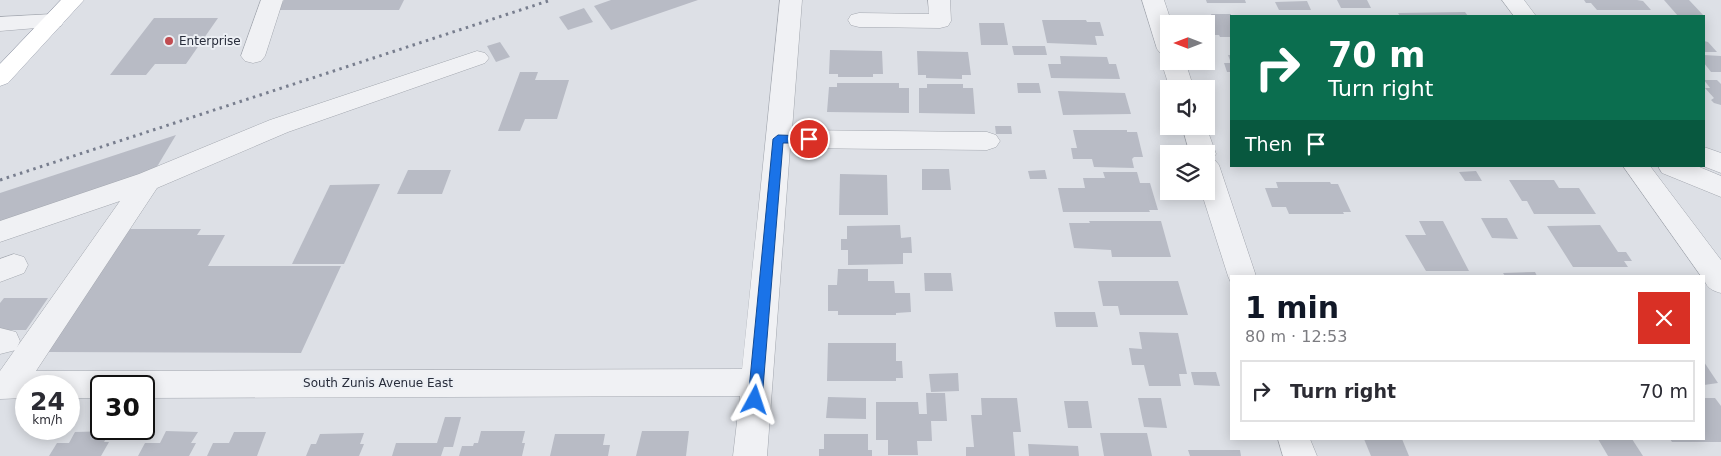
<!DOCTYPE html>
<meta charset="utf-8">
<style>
body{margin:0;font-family:"DejaVu Sans",sans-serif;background:#f2f2f3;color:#2b2b33;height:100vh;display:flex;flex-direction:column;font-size:19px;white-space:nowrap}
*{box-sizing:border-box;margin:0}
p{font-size:16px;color:#7c7c81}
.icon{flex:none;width:28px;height:28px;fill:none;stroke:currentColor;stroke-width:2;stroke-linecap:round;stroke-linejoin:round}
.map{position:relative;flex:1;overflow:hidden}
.sheet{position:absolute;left:1230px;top:275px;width:475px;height:165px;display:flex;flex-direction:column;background:#fff;border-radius:0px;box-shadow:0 2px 12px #0003}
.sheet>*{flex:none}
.guide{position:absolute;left:1230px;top:15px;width:475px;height:152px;border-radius:0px;box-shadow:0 2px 12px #0003;background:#0b6e4f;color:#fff;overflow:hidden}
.needle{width:32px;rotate:270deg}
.controls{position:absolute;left:1160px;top:15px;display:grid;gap:10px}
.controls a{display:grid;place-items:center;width:55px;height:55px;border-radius:0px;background:#fff;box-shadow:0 2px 12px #0003;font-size:25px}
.speed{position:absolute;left:15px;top:375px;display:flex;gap:10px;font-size:25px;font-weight:700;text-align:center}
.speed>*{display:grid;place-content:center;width:65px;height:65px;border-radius:50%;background:#fff;box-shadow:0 2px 12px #0003;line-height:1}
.speed small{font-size:12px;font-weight:400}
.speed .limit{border:2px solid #111;border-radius:8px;background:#fff;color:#111}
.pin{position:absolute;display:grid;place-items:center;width:42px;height:42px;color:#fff;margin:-21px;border:2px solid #fff;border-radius:50%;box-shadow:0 1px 5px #0007}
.me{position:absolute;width:55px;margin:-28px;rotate:5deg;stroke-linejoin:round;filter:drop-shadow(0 0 4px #0008)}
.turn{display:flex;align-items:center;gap:18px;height:105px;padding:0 15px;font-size:22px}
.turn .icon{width:65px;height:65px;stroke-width:2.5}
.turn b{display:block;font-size:35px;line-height:42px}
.then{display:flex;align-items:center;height:48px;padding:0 15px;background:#0003;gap:10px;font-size:19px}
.round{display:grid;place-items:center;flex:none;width:52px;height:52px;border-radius:0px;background:#f2f2f3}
.headline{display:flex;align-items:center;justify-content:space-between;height:85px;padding:0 15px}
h1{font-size:30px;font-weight:700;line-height:38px;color:#111827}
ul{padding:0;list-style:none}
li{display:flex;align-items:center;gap:15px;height:62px;margin:0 10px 8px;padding:0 5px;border:2px solid #e1e1e2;border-radius:0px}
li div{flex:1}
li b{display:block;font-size:19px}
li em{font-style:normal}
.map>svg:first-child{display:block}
.building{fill:#b8bbc5}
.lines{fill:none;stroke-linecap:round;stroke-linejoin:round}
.minor-casing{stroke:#a3a7af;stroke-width:1}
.major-casing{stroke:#9ea3b0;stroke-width:1}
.minor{fill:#f0f1f4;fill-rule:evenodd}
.major{fill:#fff;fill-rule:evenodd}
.rail{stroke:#787e8e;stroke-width:3;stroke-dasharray:2.5 4.5;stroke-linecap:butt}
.route{fill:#1a73e8;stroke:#114b97}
.poi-dot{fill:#c14c51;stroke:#eceff4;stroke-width:2}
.labels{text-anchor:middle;stroke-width:4;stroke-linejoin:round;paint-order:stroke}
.poi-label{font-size:12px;fill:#282d3b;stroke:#eceff4;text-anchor:start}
.street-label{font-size:12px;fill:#282d3b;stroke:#eceff4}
</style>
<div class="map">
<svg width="1721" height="456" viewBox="0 0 1721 456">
<rect width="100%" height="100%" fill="#dde0e6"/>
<g class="building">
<polygon points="284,0 404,0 399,10 278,10"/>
<polygon points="611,0 698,0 611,30 594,6"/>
<polygon points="1206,0 1245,0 1246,3 1207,3"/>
<polygon points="1337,0 1367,0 1371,8 1341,8"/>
<polygon points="1584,0 1637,0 1643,1 1651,10 1597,10 1591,3 1586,3"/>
<polygon points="1664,0 1689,0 1704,16 1678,16"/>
<polygon points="1307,1 1311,10 1279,10 1275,2"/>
<polygon points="584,8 593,22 568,30 559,17"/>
<polygon points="1465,12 1468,16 1400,16 1398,13"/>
<polygon points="1211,14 1231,14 1231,37 1220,37 1219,35 1215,35 1210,23 1214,23"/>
<polygon points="154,18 218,18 186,64 155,64 146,75 110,75"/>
<polygon points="1042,20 1086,20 1087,22 1100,22 1104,36 1095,36 1097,45 1047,43"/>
<polygon points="979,23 1004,23 1008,45 981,45"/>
<polygon points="1704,41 1708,42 1717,52 1704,52"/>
<polygon points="500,42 510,57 496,62 487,46"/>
<polygon points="1012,46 1045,46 1047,55 1014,55"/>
<polygon points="830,50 882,51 883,74 873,74 873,77 838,77 838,74 829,74"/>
<polygon points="917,51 968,52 971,75 962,75 962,79 926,78 926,75 918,75"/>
<polygon points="1228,55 1231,55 1231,72 1227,72 1224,63 1231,63"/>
<polygon points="1704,55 1721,56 1721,72 1711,72 1704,63"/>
<polygon points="1060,56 1107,57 1109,64 1116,64 1120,79 1051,78 1048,64 1061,64"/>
<polygon points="520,72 538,72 535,80 569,80 557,119 525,119 520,131 498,131"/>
<polygon points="1704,80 1717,80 1721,84 1721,105 1714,103 1711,100 1714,98 1705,88 1710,88"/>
<polygon points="837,83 899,83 899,88 909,88 909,113 827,112 829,87 837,87"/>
<polygon points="1017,83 1039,83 1041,93 1018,93"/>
<polygon points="927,84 963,84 963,88 973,88 975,114 919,113 919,88 927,88"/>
<polygon points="1058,91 1125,93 1131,114 1063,115"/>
<polygon points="995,126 1011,126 1012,134 996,134"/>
<polygon points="1073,130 1127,130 1127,132 1137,132 1143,157 1134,157 1132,159 1134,168 1094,167 1092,159 1073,159 1071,148 1077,148"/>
<polygon points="176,135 155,170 0,224 0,193"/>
<polygon points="922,169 949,169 951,190 922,190"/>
<polygon points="408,170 451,170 442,194 397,194"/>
<polygon points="1045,170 1047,179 1030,179 1028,171"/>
<polygon points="1476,171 1482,181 1465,181 1459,172"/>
<polygon points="1103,172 1137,172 1140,183 1150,183 1158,210 1149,210 1150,212 1063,212 1058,188 1085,188 1083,178 1105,178"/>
<polygon points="840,174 887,175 888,215 839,215"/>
<polygon points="1509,180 1554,180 1559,188 1579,188 1596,214 1534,214 1527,201 1522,201"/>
<polygon points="1276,182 1330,182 1331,184 1338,184 1351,212 1343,212 1344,214 1289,214 1286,207 1272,207 1265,188 1278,188"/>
<polygon points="380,184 344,264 292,264 330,185"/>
<polygon points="1481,218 1507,218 1518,239 1492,238"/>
<polygon points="1089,221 1161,221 1171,257 1112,257 1111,250 1074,248 1069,223 1090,223"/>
<polygon points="1419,221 1443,221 1469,271 1426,271 1405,235 1426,235"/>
<polygon points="900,225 901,238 911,237 912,253 903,253 903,264 848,265 848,250 841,250 841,239 847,239 847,226"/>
<polygon points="1600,225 1618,252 1626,252 1632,261 1624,261 1628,267 1573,267 1547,226"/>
<polygon points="129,229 201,229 197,235 225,235 208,266 341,266 301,353 48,352"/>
<polygon points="838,269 868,269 868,281 894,281 895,293 910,293 911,312 896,313 896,315 838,315 838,311 828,311 828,285 837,285"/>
<polygon points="1535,272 1537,276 1505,276 1503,273"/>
<polygon points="924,273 951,273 953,291 925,291"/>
<polygon points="1098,281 1178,281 1188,315 1120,315 1118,306 1103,306"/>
<polygon points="4,298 48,298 26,330 0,330 0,303"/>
<polygon points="1054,312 1095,312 1098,327 1056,327"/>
<polygon points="1139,332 1178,333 1187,374 1179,374 1181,386 1149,386 1144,365 1132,365 1129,348 1142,349"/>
<polygon points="828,343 896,343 896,361 902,361 903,378 896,378 896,381 827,381"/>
<polygon points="1704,362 1718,383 1704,385"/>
<polygon points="1191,372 1216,372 1220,386 1194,385"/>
<polygon points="958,373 959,391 931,392 929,374"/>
<polygon points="926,393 945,393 947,421 931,421 932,441 917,441 918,455 888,455 888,440 876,440 876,402 918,402 919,414 927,414"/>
<polygon points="828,397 866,398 866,419 826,418"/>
<polygon points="981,398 1017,398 1021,432 1013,432 1015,456 966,456 966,447 974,447 971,415 982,415"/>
<polygon points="1138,398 1161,398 1167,428 1144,427"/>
<polygon points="1704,398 1715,398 1721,406 1721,442 1672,442 1670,439 1704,439"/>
<polygon points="1064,401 1088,401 1092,428 1068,428"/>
<polygon points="445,417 461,417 453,447 444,447 441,456 392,456 396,443 437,443"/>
<polygon points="110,431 104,442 109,442 101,456 49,456 57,443 69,443 75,432"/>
<polygon points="166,431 198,432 191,443 196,443 189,456 138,456 145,443 160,443"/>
<polygon points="481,431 525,431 522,443 525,443 522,456 459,456 462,446 473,446 474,443 478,443"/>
<polygon points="642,431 689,431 686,456 636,456"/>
<polygon points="234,432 266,432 257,456 207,456 213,443 229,443"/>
<polygon points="364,433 360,444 364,444 359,456 306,456 311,444 316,444 320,434"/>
<polygon points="1100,433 1147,433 1152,456 1104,456"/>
<polygon points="555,434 605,434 603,445 610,445 608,456 550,456"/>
<polygon points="824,434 868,434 868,450 872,450 872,456 819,456 819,449 824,449"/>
<polygon points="1364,439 1402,439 1409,456 1371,456"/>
<polygon points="1598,439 1632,439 1643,456 1608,456"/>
<polygon points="1028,444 1078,446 1079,456 1029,456"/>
<polygon points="1188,450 1240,450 1241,456 1190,456"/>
</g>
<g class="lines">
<defs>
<g id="minor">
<polygon points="261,0 283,0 265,56 261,61 253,63 245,61 241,56"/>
<polygon points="780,0 802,0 792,130 987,132 996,135 1000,141 996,147 987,150 790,148 767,456 733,456 740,396 144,398 144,386 101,386 101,398 69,398 69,386 26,386 26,398 0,399 0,371 120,201 0,242 0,221 139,174 270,120 477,51 485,53 489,58 485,63 288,132 157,188 36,371 742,369"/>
<polygon points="928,0 950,0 951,21 948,26 940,28 859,27 851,25 848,20 851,15 859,13 929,14"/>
<polygon points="1142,0 1164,0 1172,24 1169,24 1169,61 1185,61 1194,89 1170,89 1161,61 1166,55 1161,54 1157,49"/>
<polygon points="1502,0 1524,0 1536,16 1514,16"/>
<polygon points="53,14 61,16 64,21 61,26 0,31 0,17"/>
<polygon points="1182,126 1206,126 1216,154 1213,158 1219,165 1256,276 1231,276 1231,283 1228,276 1201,191 1206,191 1206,154 1190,154"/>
<polygon points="1704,147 1721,153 1721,173 1703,166"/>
<path d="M1623 166H1650L1721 260V293C1713 291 1704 287 1704 276H1701Z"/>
<polygon points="1658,166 1697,166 1721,176 1721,197 1662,173"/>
<polygon points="14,254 24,257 28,265 24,273 0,282 0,259"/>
<polygon points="0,328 16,332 20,341 16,350 0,354"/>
<polygon points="1278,439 1310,439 1317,456 1283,456"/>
</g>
<polygon id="major" points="61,0 84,0 8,83 0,86 0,64"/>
</defs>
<use href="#minor" class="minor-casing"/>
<use href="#major" class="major-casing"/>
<use href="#minor" class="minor"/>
<use href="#major" class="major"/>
<polyline class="rail" points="0,180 551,0"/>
</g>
<polygon class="route" points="778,135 809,136 814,139 809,143 783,143 762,400 760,404 755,406 750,404 748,400 773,139"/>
<circle class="poi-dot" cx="169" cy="41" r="5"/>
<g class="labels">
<g class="poi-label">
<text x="179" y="45">Enterprise</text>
</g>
<g class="street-label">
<text x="378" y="387">South Zunis Avenue East</text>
</g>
</g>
</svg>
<div class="controls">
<a><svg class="needle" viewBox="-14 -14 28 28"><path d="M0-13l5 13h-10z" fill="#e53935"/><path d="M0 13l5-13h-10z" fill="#7c7c81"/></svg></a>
<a><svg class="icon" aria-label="sound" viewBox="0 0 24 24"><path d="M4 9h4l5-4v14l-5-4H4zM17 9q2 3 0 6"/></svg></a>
<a><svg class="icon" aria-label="layers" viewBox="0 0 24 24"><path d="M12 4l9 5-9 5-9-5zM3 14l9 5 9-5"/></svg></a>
</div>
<div class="speed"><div>24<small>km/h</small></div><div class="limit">30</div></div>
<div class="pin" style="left:809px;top:139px;background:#d93025"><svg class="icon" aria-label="arrive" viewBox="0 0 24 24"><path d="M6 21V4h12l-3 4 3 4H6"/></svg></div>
<svg class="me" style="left:755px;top:400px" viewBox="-20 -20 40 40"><path d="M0-17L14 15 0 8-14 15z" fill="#1a73e8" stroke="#fff" stroke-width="4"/></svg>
<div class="guide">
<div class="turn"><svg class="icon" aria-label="right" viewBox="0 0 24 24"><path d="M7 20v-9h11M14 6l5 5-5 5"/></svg><div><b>70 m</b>Turn right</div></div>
<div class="then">Then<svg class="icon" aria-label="arrive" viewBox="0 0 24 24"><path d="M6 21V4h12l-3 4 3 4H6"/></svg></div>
</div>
<section class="sheet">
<div class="headline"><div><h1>1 min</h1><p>80 m · 12:53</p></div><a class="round" style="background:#d93025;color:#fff"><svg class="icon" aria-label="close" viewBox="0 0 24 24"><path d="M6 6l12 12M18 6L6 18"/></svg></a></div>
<ul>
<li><svg class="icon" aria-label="right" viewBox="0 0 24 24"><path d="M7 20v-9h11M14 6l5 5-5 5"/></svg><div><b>Turn right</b></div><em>70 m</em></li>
</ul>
</section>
</div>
